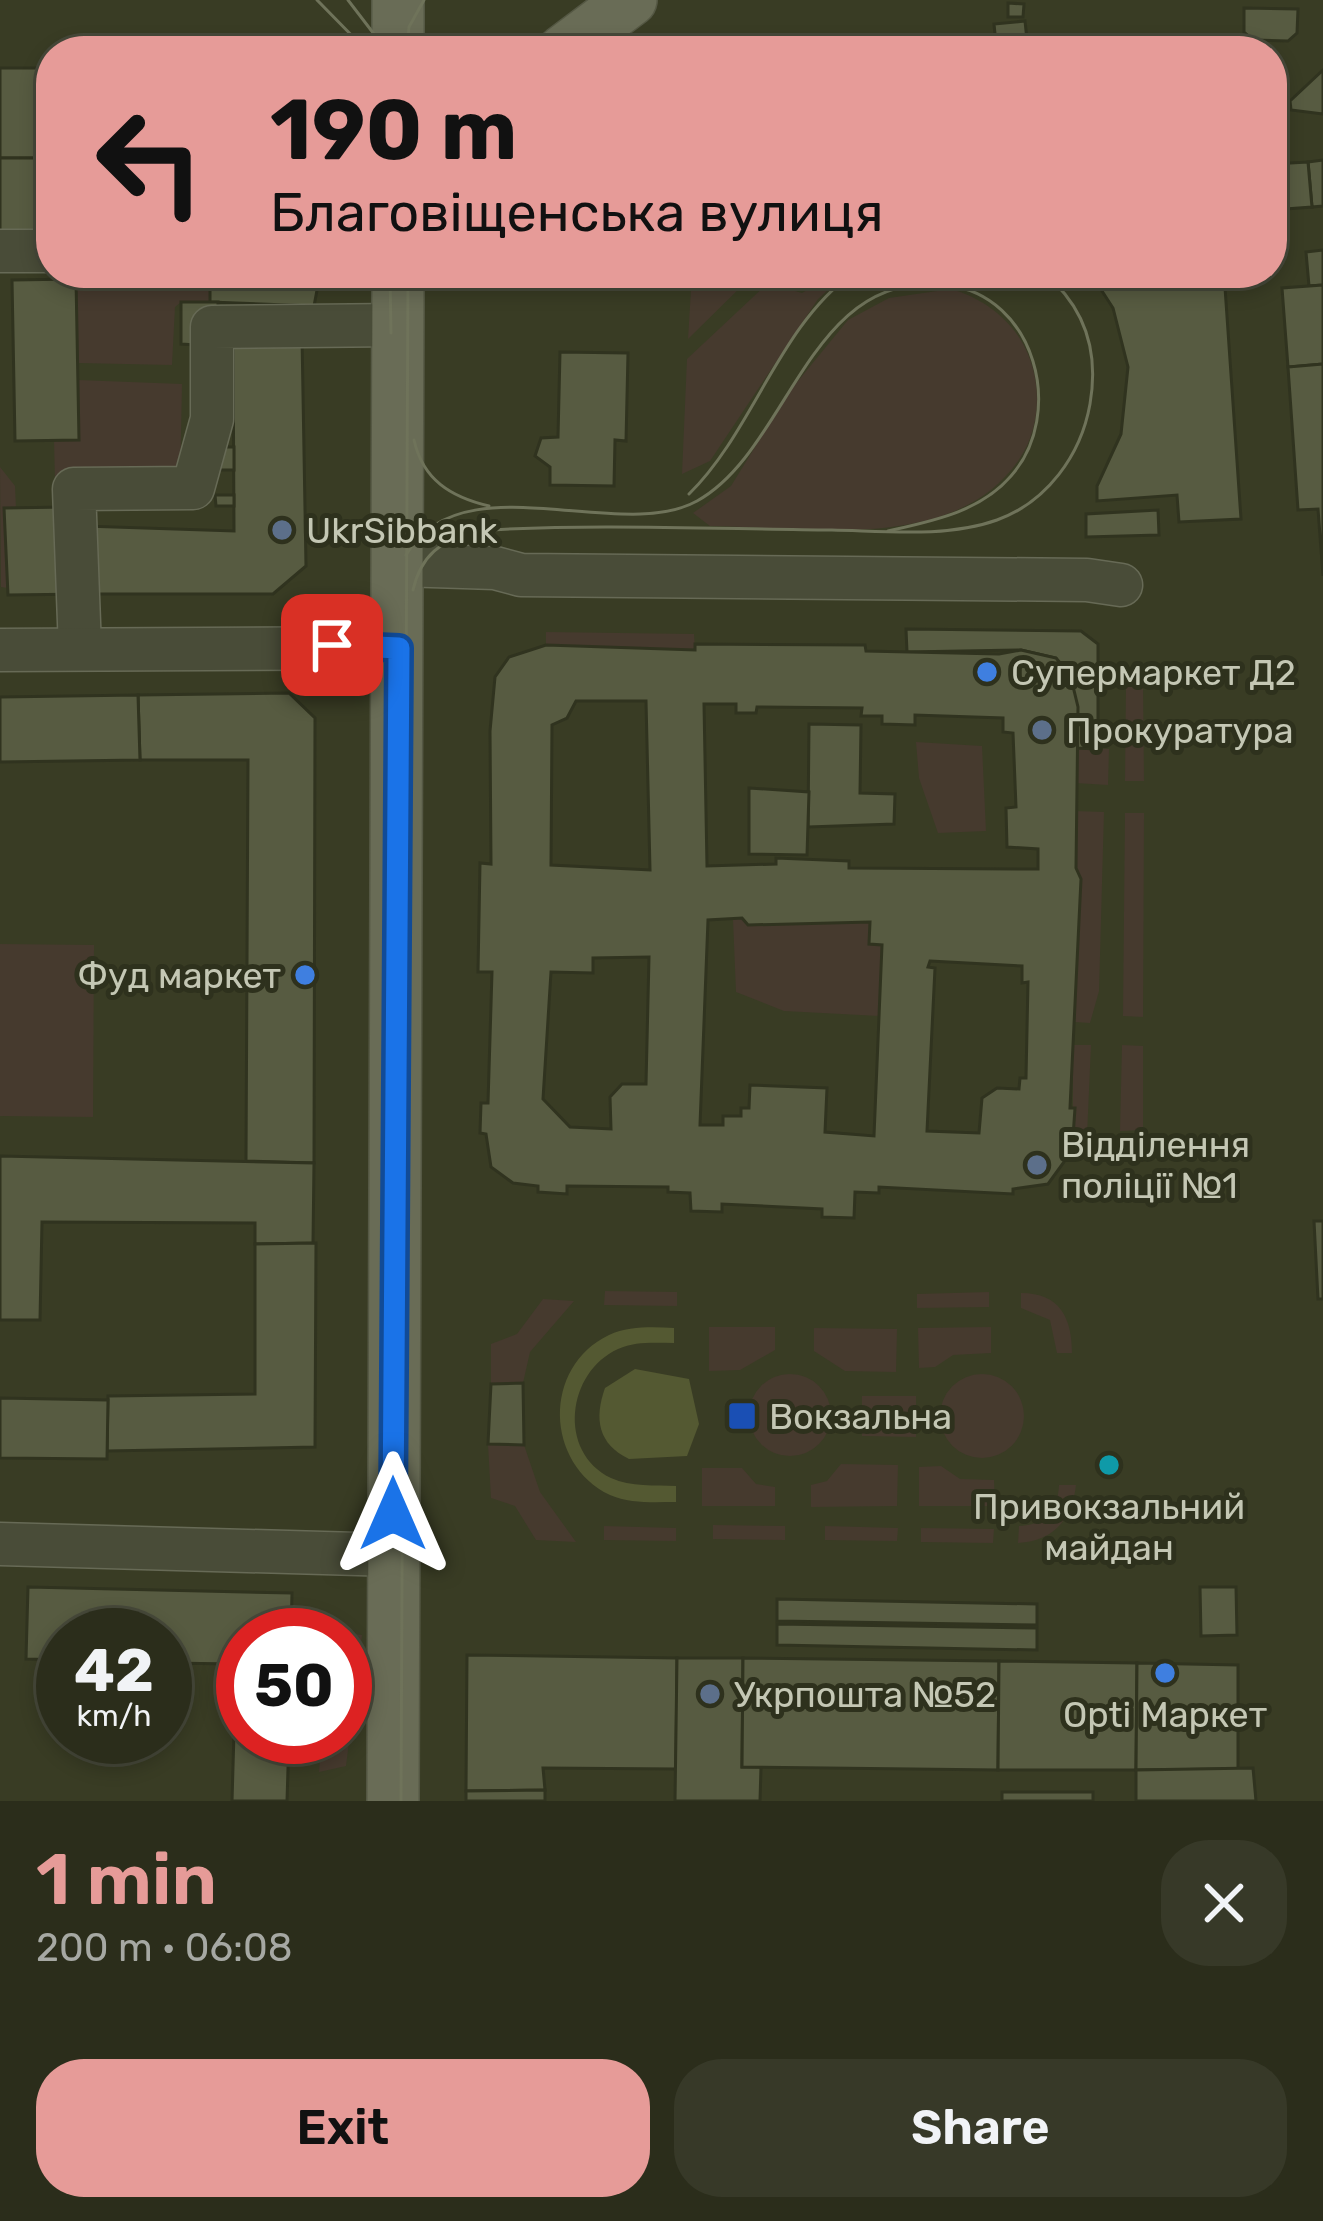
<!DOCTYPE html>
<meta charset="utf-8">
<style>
body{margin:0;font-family:Rubik,sans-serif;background:#373928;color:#f1f3f6;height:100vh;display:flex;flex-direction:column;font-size:45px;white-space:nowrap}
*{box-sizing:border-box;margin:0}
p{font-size:39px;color:#a6a8a3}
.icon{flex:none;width:66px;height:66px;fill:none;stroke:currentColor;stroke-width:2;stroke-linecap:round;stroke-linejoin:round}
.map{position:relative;height:1801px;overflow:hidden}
.drawer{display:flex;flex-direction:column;background:#2b2d1b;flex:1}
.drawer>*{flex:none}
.guide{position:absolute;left:36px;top:36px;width:1251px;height:252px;border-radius:48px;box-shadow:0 6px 18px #0003,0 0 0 3px #47493a;background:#e69b98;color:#111;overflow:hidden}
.speed{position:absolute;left:36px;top:1608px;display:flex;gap:24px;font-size:60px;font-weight:700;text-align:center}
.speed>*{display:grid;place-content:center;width:156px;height:156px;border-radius:50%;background:#2b2d1b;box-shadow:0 6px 18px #0003,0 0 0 3px #47493a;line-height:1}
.speed small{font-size:30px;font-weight:400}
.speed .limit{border:18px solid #d22;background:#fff;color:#111}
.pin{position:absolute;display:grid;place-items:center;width:102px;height:102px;color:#fff;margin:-51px;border-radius:24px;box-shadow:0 6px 18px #0006}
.me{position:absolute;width:132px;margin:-66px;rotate:0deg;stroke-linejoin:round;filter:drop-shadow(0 0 9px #0008)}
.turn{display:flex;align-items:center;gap:42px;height:252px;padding:0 36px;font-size:54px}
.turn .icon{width:156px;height:156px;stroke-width:2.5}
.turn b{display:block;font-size:84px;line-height:102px}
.round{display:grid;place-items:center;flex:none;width:126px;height:126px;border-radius:48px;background:#373928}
.headline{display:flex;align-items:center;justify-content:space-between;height:204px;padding:0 36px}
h1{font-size:72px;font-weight:600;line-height:90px;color:#e69b98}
.cta{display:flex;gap:24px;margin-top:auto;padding:24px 36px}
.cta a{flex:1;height:138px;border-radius:48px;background:#e69b98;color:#111;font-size:48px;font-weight:600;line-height:138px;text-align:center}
.cta a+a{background:#373928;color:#f1f3f6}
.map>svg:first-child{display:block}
.green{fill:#463a2e}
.water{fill:#545932}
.building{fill:#575b41;stroke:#30331f;stroke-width:3;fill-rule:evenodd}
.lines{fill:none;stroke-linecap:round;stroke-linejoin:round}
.minor-casing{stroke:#676a56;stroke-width:45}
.major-casing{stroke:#555844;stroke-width:54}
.minor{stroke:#494c38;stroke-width:42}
.major{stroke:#696c56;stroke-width:51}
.tram{stroke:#6f735a;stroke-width:3}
.route-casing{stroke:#114b97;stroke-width:30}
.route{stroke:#1a73e8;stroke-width:21}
.service-dot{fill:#5c6f8a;stroke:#2e311d;stroke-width:4.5}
.shop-dot{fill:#3f7fe0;stroke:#2e311d;stroke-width:4.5}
.transit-dot{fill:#1a4fb4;stroke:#2e311d;stroke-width:4.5}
.culture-dot{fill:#0f9aa8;stroke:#2e311d;stroke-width:4.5}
.labels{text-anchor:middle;stroke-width:10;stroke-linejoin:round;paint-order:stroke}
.poi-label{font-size:36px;fill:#c4c7b4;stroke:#2e311d;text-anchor:start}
</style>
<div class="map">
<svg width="1323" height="1801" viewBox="0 0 1323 1801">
<rect width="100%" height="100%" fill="#393c24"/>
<g class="green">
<polygon points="76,273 210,273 210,302 181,302 175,307 172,365 78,363"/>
<polygon points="692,273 755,273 688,339"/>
<polygon points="837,273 847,273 818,299 710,461 682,474 687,359 768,283 802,293"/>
<path d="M951 289C990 300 1023 329 1033 369 1041 398 1037 433 1020 458 957 554 808 527 710 526L693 513 731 486 789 392 848 320 889 298Z"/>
<polygon points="78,380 182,384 180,484 55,482 54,440 79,439"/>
<polygon points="0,467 15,486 16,508 4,509 8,588 1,587"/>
<polygon points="546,632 694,634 695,650 546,645"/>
<polygon points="1126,684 1143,684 1144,781 1125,781"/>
<polygon points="916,742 982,746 986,831 938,833 919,778"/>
<polygon points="1075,748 1109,749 1108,785 1075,783"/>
<polygon points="1075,811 1104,812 1099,991 1090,1023 1075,1022 1081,879 1076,868"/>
<polygon points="1125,813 1144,813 1143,1017 1123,1016"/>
<polygon points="742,918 749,925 870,922 869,943 882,945 879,1016 784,1011 736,992 733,919"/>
<polygon points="0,944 94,945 93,1117 0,1116"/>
<polygon points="1073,1045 1091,1045 1086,1159 1066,1153 1068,1136 1073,1136"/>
<polygon points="1122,1045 1143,1046 1143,1130 1120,1131"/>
<polygon points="605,1291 677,1292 677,1306 604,1305"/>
<polygon points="989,1292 989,1307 917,1308 917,1294"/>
<path d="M1021 1293C1060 1293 1072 1318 1072 1353H1057L1050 1320 1021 1308Z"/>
<polygon points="543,1299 574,1301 530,1352 523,1383 491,1384 491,1344 517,1334"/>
<polygon points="709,1327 775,1327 775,1350 740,1370 709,1371"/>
<polygon points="991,1327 991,1353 953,1355 935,1367 919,1368 918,1328"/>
<polygon points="814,1328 897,1329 896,1372 845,1371 814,1351"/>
<circle cx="790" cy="1415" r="41"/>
<circle cx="982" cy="1416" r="42"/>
<polygon points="862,1396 916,1396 916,1437 862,1436"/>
<polygon points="488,1444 524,1445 540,1492 576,1542 536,1540 515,1506 491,1498"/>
<polygon points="841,1464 898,1465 897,1506 811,1507 811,1485 827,1481"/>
<polygon points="941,1466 960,1479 994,1480 995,1506 919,1506 919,1467"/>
<polygon points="702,1468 742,1468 756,1484 775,1487 775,1506 702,1506"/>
<path d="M1059 1485H1076C1072 1519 1054 1541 1018 1543L1019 1526C1045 1525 1058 1510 1059 1485Z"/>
<polygon points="713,1525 785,1526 785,1540 713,1539"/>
<polygon points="604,1526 676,1528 676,1541 604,1540"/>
<polygon points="825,1526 898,1528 897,1541 825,1540"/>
<polygon points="921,1528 994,1529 993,1543 921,1542"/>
<polygon points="345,1633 362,1635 346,1766 319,1772 322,1737 345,1737"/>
</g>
<g class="water">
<path d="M674 1328V1343C655 1343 636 1341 618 1349 567 1372 557 1452 611 1478 631 1487 655 1485 676 1486V1502C655 1502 630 1504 610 1495 545 1464 542 1367 609 1335 629 1326 652 1327 674 1328Z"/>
<path d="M635 1369 689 1379 699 1424 687 1456 629 1459C598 1444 594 1419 605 1388Z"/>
</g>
<g class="building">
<polygon points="1008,3 1024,4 1023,17 1008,17"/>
<polygon points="1244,8 1298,9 1297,33 1288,41 1253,40 1244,32"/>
<polygon points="1025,21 1027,40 996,44 994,24"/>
<rect x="0" y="68" width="51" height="90"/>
<polygon points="1323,70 1323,114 1291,110 1290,101"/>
<polygon points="0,158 51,158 51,232 0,231"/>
<polygon points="1323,160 1323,206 1312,207 1308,162"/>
<polygon points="1308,162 1312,207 1272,210 1272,164"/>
<polygon points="1323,250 1323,285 1309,286 1306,252"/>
<polygon points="210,273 314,273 318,285 314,306 210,302"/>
<polygon points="771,273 819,273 796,283"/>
<polygon points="1224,273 1241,519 1179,522 1177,495 1097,501 1097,486 1121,434 1128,367 1113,308 1091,274"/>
<polygon points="76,279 79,440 15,441 12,280"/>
<polygon points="1323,285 1323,364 1288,367 1282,288"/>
<polygon points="181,302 218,302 218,319 196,345 181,344"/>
<polygon points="302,336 306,566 273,594 86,594 84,526 234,531 233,337"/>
<polygon points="560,352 628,353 626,441 615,440 614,486 550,485 550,467 535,456 541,438 558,437"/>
<polygon points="1323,364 1323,576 1318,509 1298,510 1288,367"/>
<polygon points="218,447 234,447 234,470 217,470"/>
<polygon points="215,495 234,495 234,506 216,506"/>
<polygon points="67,507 86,594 8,595 4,508"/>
<polygon points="1158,510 1159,535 1086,537 1086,514"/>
<polygon points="906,629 1081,631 1098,644 1098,749 1075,748 1073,684 1056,658 1021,650 907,652"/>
<path d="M695 644 865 645 866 651 999 654 1021 650 1056 658 1070 674 1078 707 1076 868 1081 879 1070 1108H1075L1073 1137 1068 1136 1064 1162 1048 1184 1013 1189V1194L879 1187V1193L855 1192 854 1218 822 1217V1209L722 1204V1212L691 1211 690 1193 668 1192V1187L567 1186V1194L538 1192V1186L513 1183 491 1167 486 1134 480 1133 481 1103H488L492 972H478L480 863 491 864 490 731 495 677 509 657 546 645 695 650ZM576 701H646L650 870 551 865 552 725 567 718ZM704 704H736V713H756L757 707 862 708 861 716H882V724L915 725V715L1003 718V732L1013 733 1016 807 1006 808 1007 847 1038 849V869L849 868V861L776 858V864L707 866ZM742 918 748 925 870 922 869 944 882 945 874 1136 825 1132 827 1088 750 1085 749 1108H741V1116H723V1125H700L708 920ZM649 957 646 1084H622L610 1097 611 1129 570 1127 543 1099 551 972 593 973V958ZM930 961 1022 966V983L1028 982 1026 1078H1020L1019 1089 997 1088 982 1098 979 1133 927 1131 935 968 928 967Z"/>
<polygon points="289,693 315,718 314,1163 246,1161 248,760 140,760 138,695"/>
<polygon points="138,695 140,760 0,762 0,697"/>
<polygon points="809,724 861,725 860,793 895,794 894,824 808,827"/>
<polygon points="749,788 809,792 807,855 749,854"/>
<polygon points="0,1156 314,1163 313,1243 255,1244 255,1223 42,1222 40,1320 0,1320"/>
<polygon points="1314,1221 1323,1221 1323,1299 1318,1299"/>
<polygon points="316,1243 315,1447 107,1451 108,1396 255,1394 255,1244"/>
<polygon points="523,1383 524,1445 488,1444 491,1384"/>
<polygon points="0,1398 108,1400 107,1459 0,1458"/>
<polygon points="28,1587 292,1593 291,1635 243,1635 243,1737 289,1737 287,1801 232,1801 236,1664 165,1663 165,1635 63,1635 63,1660 26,1659"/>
<polygon points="1200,1587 1236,1587 1237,1635 1201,1636"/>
<polygon points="777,1599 1037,1604 1037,1625 777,1621"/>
<polygon points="777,1624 1037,1628 1037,1650 777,1645"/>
<polygon points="467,1655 677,1658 676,1769 543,1768 545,1790 466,1791"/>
<polygon points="677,1658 743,1658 742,1767 761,1767 760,1801 675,1801"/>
<polygon points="743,1658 999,1661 998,1770 742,1767"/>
<polygon points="999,1661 1137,1663 1136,1770 998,1770"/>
<polygon points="1137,1663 1238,1665 1238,1769 1136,1770"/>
<polygon points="1253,1768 1256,1801 1136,1801 1136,1770"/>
<polygon points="545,1790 545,1801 466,1801 466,1791"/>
<rect x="1002" y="1792" width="91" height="9"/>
</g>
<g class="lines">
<defs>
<g id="minor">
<polyline points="0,251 51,251"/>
<polyline points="400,565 495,568 521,575 1087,580 1121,585"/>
<polyline points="80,649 74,489 193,488 212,419 212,327 399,325"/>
<polyline points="0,650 399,648"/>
<polyline points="0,1544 393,1555"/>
</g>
<g id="major">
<polyline points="398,51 398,0"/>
<polyline points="563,51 631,0"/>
<polyline points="393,1801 398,273"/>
</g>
</defs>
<use href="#minor" class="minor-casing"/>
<use href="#major" class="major-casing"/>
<use href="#minor" class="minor"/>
<use href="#major" class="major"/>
<g class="tram">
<polyline points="317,0 367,51"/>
<polyline points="348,0 387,51"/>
<polyline points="407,51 409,27 424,0"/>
<polyline points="390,273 391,333"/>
<path d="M414 440C423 480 451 497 489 506"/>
<path d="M689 494C754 430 778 327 853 273"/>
<path d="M406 555C461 460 620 544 697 501 790 450 808 268 946 285 1036 295 1066 414 1011 476 980 512 932 521 888 531"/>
<path d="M413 590C421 555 441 541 474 531 593 523 713 529 832 530 884 531 947 538 997 520 1047 502 1081 455 1090 404 1099 352 1085 307 1044 273"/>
<polyline points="401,1801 408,273"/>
</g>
</g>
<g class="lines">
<defs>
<polyline id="route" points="332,645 399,648 393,1514"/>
</defs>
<use href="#route" class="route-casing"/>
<use href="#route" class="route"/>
</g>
<g class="service-dot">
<circle cx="282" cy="530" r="12"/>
<circle cx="1042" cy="730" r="12"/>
<circle cx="1037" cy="1165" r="12"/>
<circle cx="710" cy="1694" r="12"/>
</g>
<g class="shop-dot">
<circle cx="987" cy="672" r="12"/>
<circle cx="305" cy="975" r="12"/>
<circle cx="1165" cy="1673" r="12"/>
</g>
<rect class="transit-dot" x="727" y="1401" width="30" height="30" rx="6"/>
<circle class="culture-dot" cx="1109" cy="1465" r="12"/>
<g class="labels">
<g class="poi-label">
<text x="306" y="543">UkrSibbank</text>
<text x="1011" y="685">Супермаркет Д2</text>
<text x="1066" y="743">Прокуратура</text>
<text x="281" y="988" text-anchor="end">Фуд маркет</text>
<text x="1061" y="1157">Відділення<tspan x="1061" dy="41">поліції №1</tspan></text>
<text x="769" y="1429">Вокзальна</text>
<text x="1109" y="1519" text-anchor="middle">Привокзальний<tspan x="1109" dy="41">майдан</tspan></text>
<text x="734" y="1707">Укрпошта №52</text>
<text x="1165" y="1727" text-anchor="middle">Opti Маркет</text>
</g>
</g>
</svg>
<div class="speed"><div>42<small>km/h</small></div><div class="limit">50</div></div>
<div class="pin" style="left:332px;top:645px;background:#d93025"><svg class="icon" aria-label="arrive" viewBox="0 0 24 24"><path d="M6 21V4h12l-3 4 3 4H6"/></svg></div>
<svg class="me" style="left:393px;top:1514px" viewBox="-20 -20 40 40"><path d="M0-17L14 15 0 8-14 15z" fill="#1a73e8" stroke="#fff" stroke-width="4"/></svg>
<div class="guide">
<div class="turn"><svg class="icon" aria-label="left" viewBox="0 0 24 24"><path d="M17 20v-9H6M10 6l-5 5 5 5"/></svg><div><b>190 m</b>Благовіщенська вулиця</div></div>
</div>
</div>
<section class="drawer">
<div class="headline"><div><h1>1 min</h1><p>200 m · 06:08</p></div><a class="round"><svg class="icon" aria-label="close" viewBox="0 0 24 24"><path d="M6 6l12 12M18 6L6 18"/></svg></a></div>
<div class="cta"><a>Exit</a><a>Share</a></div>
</section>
